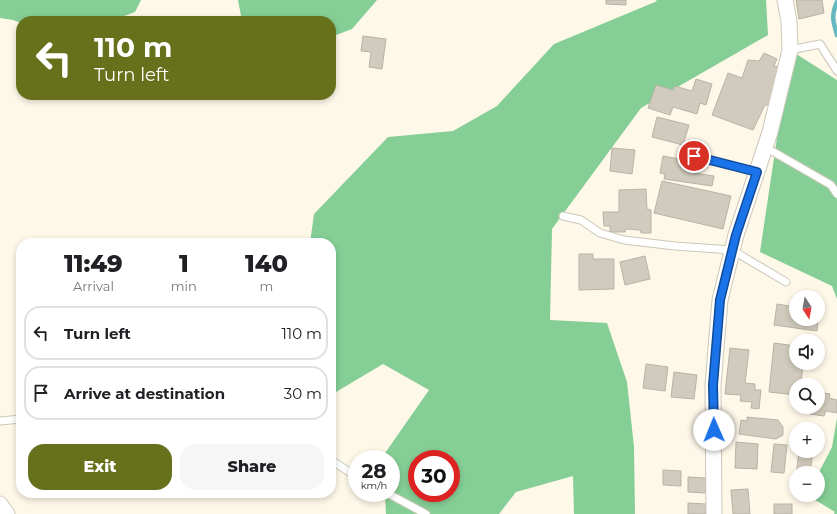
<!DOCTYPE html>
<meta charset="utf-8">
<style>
body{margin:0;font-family:Montserrat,sans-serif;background:#f6f6f6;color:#202124;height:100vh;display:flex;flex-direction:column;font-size:15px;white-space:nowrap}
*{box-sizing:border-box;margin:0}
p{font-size:13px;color:#757577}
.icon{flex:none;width:22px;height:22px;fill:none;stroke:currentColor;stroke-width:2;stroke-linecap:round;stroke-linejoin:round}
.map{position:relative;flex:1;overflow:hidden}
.side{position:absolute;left:16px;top:238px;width:320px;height:260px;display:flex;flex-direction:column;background:#fff;border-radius:16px;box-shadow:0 2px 6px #0003}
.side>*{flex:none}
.guide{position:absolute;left:16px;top:16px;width:320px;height:84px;border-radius:16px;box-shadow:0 2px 6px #0003;background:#67711b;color:#fff;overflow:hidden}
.needle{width:26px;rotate:169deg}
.fabs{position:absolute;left:789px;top:290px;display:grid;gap:8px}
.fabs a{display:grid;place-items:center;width:36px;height:36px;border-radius:50%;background:#fff;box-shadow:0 2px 6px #0003;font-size:20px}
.speed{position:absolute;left:348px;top:450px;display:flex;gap:8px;font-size:20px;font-weight:700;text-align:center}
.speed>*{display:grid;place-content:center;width:52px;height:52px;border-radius:50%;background:#fff;box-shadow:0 2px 6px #0003;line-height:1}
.speed small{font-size:10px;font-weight:400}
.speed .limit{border:6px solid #d22;background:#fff;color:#111}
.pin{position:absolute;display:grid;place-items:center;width:34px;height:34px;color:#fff;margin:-17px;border:2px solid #fff;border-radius:50%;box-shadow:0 1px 4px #0007}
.me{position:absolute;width:44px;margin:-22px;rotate:359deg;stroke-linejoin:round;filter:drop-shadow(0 0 3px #0008)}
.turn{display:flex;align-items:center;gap:14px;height:84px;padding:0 12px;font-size:18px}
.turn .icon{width:52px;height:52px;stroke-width:2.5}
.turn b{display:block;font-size:28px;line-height:34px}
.eta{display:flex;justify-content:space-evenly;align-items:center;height:68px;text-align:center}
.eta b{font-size:24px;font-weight:800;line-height:28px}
.button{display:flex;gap:8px;margin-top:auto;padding:8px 12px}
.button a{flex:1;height:46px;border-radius:16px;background:#67711b;color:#fff;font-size:16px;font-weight:800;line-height:46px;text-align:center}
.button a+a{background:#f6f6f6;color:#202124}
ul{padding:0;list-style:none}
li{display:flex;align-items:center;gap:12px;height:54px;margin:0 8px 6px;padding:0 4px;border:2px solid #e0e0e0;border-radius:16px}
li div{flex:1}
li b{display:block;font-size:15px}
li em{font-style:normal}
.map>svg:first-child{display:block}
.forest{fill:#85ce95;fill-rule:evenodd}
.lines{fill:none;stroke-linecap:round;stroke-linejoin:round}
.stream{stroke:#64b8be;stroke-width:4.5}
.building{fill:#d0cbbc;stroke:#b8b3a5}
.lane-casing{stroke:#ccc7b8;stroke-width:9}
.street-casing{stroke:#ccc7b8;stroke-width:17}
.lane{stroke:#fff;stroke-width:7}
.street{stroke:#fff;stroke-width:15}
.route-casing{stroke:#114b97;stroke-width:10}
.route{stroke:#1a73e8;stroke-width:7}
</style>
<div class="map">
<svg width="837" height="514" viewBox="0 0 837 514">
<rect width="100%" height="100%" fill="#fef8e9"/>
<g class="forest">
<polygon points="0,0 141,0 135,12 111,21 21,21 21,23 13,20 0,18"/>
<polygon points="238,0 377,0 352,29 331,37 331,21 242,21"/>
<path d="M657 0H766L768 35 641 108 552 229 550 320 607 323 627 382 634 447 635 514H574L573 476 516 492 499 514H386L385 493H391V459H383V456L429 390 383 364 331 395V243H310L314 214 388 137 453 131 497 106 554 44 655 2ZM417 459H451V493H417Z"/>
<polygon points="790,50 837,80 837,299 832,286 760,252"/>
<polygon points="837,418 837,514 834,514 835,512 807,495 818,495 818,474 832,447"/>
</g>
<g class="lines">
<path class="stream" d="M837 2C831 15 833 22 837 35"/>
</g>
<g class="building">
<polygon points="606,0 626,0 626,5 606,4"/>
<polygon points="796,0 822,0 824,13 799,19"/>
<polygon points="363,36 386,39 382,69 369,67 371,52 361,51"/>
<polygon points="764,53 777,59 774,66 780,67 769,105 765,105 753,130 712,115 728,73 742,78 748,60 759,61"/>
<polygon points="696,79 712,84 706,105 700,103 697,114 673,107 670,115 648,108 656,85 673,90 675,86 692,91"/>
<polygon points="657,117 689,125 683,145 652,137"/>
<polygon points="612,148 635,150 632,174 610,171"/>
<polygon points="663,156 685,160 684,166 695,167 694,173 714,176 712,186 664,179 665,174 660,173"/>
<polygon points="662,181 731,196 723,229 654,213"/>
<polygon points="646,189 647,209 651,210 651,233 641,233 640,230 626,229 625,232 610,232 610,226 604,226 603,212 619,212 619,190"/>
<polygon points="579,254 593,254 593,259 614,259 614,289 579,290"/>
<polygon points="645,256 650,279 625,285 620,262"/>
<polygon points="777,304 796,307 796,319 818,319 818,310 819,310 817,331 774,325"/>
<polygon points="774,343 796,346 796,363 803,363 801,385 796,385 796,395 769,392"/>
<polygon points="730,348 749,350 745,383 755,384 755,390 761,390 759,409 751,408 752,402 740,401 741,395 725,394"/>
<polygon points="646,364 668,367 665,391 643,388"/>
<polygon points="674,372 697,375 694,399 671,397"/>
<polygon points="818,392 830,394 829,398 837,400 837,413 826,411 824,416 810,414 811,407 818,407"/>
<polygon points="747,417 778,420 783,427 783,435 776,439 739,434 741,420 747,421"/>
<polygon points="736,442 758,444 757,469 735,468"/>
<polygon points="774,444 787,445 784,473 771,472"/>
<polygon points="799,451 813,451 810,473 796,473 796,475"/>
<polygon points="663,470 681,471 681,486 663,485"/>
<polygon points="688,477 706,478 706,493 688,492"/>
<polygon points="748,489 750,514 733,514 731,490"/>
<polygon points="688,503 706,504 706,514 688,514"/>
<rect x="774" y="504" width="18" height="10"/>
</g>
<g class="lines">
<defs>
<g id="lane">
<polyline points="790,50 820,44 837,71"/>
<polyline points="765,147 831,185 837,194"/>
<polyline points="694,156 757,172"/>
<polyline points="563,216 581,220 600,233 624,240 675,246 732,250 786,282"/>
<polyline points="0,421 21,419"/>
<polyline points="331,460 357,477"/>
<polyline points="387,493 426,514"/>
</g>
<g id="street">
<polyline points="0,504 7,514"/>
<polyline points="714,514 713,385 720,300 736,235 770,132 790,50 789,21 785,0"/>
</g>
</defs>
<use href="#lane" class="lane-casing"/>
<use href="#street" class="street-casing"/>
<use href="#lane" class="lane"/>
<use href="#street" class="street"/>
</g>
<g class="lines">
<defs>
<polyline id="route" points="694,156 757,172 736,235 720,300 713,385 714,430"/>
</defs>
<use href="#route" class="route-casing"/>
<use href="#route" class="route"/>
</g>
</svg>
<div class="fabs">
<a><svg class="needle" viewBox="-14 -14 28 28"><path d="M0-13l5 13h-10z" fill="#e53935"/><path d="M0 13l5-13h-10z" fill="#757577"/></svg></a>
<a><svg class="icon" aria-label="sound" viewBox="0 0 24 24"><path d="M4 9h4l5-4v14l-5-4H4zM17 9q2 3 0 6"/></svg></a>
<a><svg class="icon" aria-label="search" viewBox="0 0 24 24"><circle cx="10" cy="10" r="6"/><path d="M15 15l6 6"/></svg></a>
<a>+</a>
<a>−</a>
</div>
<div class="speed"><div>28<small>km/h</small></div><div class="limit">30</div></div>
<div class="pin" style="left:694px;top:156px;background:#d93025"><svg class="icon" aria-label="arrive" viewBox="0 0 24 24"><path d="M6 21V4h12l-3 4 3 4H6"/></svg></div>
<svg class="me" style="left:714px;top:430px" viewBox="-20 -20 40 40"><circle r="19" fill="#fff"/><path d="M0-13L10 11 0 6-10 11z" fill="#1a73e8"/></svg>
<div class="guide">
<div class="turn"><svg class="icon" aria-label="left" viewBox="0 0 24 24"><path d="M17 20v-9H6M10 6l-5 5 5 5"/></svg><div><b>110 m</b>Turn left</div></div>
</div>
<section class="side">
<div class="eta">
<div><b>11:49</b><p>Arrival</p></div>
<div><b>1</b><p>min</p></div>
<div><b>140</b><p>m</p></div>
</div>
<ul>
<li><svg class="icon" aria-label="left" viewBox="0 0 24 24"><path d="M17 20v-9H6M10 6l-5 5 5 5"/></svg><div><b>Turn left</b></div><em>110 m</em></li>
<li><svg class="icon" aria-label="arrive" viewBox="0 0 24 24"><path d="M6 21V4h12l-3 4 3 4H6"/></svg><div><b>Arrive at destination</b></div><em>30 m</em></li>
</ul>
<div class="button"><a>Exit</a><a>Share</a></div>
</section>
</div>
